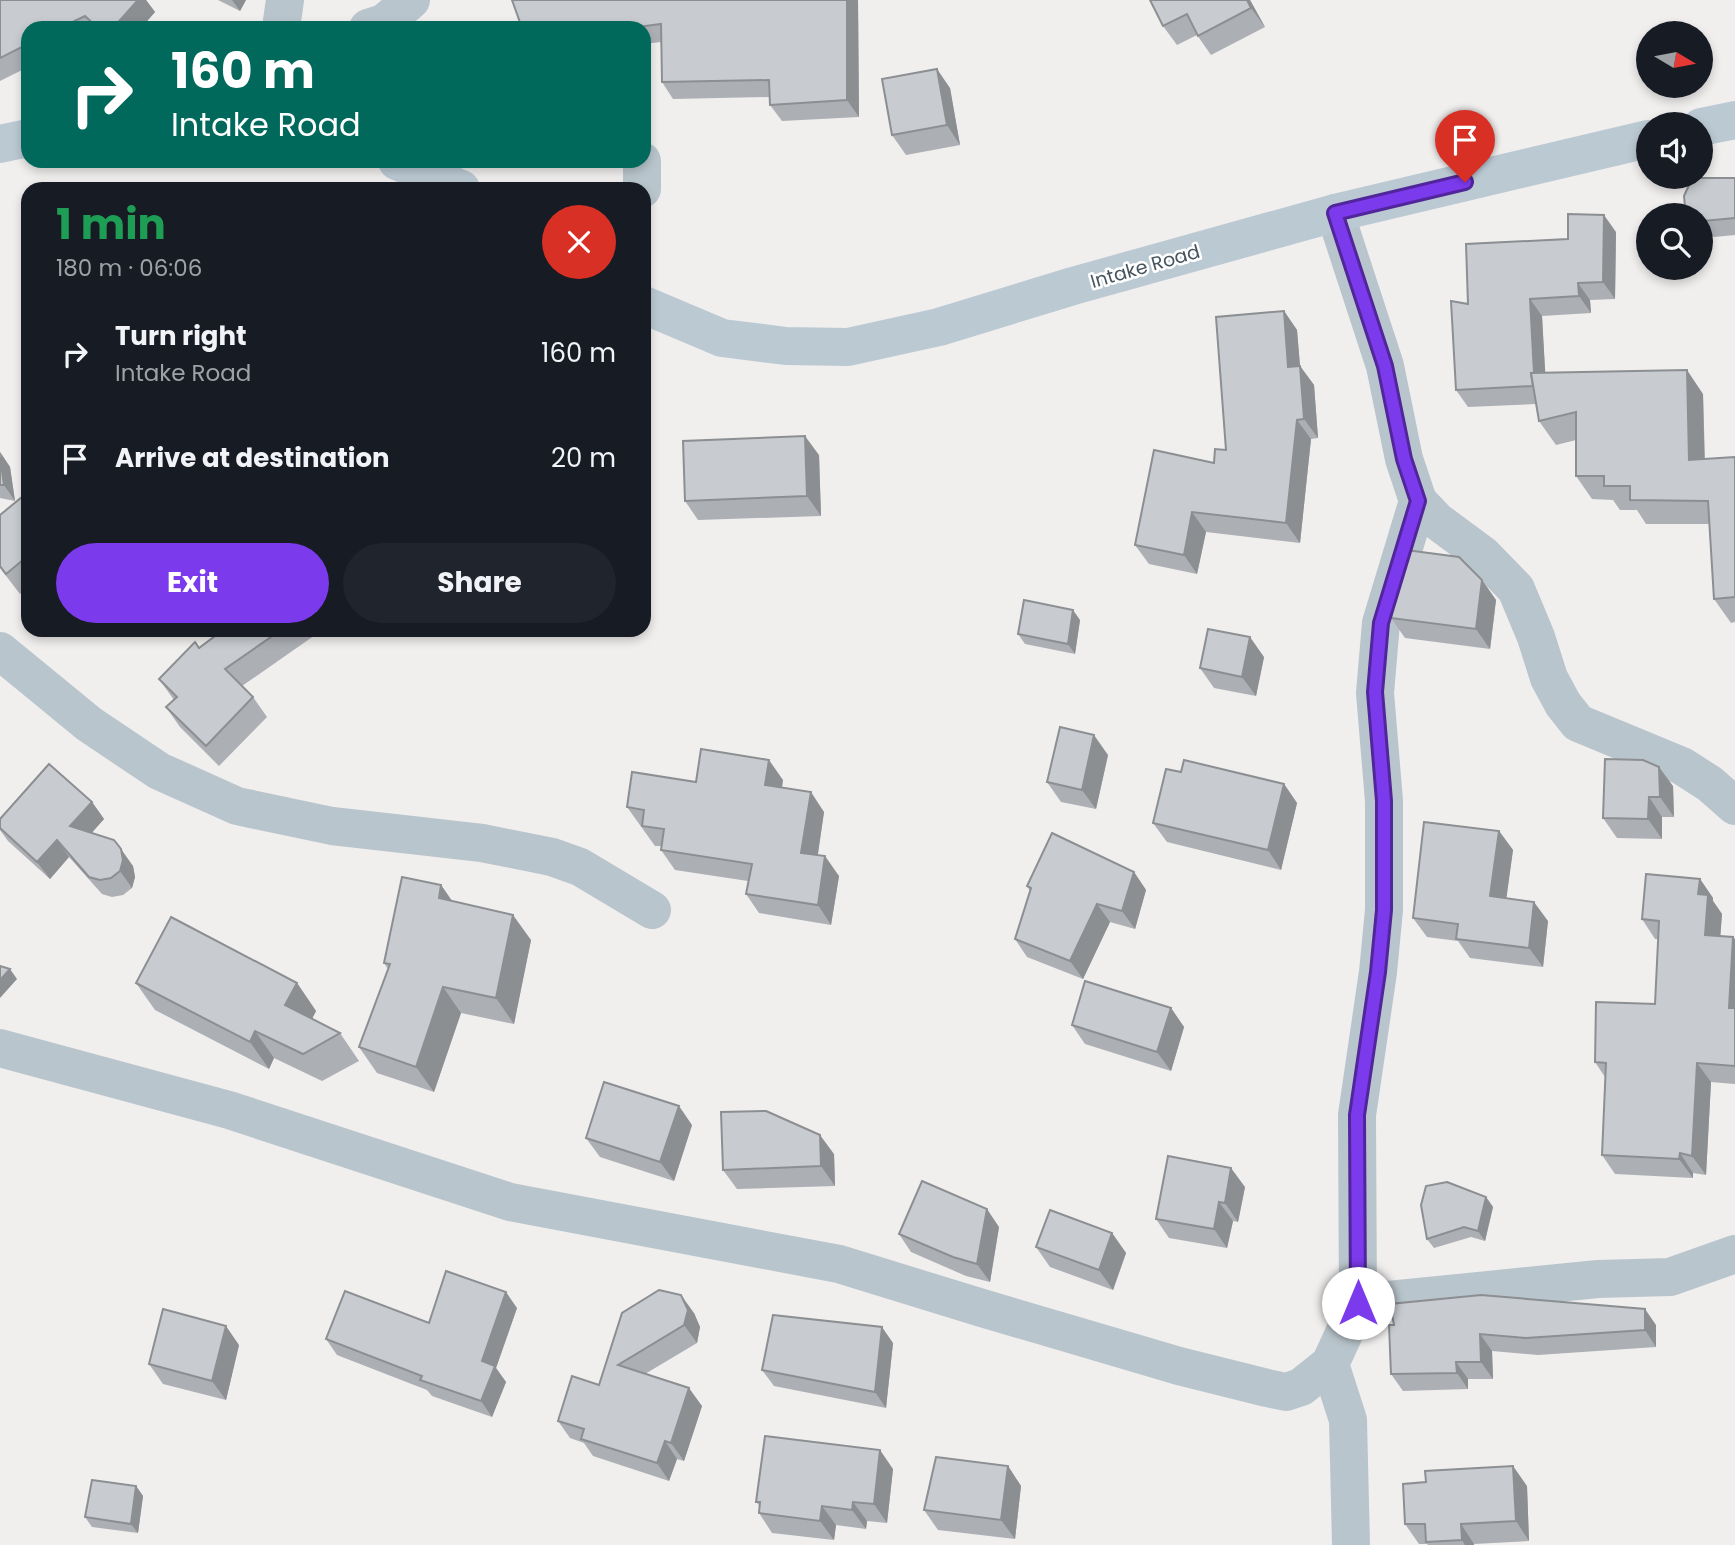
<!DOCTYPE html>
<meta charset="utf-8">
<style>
body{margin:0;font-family:Poppins,sans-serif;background:#20242c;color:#f1f3f6;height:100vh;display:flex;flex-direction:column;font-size:26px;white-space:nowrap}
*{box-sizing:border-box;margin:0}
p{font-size:23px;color:#9ea1a6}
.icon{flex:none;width:38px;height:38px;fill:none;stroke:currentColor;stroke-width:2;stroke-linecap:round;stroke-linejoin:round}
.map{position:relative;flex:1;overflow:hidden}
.panel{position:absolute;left:21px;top:182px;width:630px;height:455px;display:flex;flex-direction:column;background:#171b24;border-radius:21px;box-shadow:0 4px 10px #0003}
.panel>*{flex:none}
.guide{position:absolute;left:21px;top:21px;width:630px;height:147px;border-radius:21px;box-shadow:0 4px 10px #0003;background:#00695c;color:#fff;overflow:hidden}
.needle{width:46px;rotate:100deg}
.controls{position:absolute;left:1636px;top:21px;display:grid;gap:14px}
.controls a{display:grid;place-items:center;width:77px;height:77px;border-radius:50%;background:#171b24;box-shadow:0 4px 10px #0003;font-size:35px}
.pin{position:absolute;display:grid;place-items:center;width:60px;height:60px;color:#fff;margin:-72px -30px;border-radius:50% 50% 50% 0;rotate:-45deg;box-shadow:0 0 7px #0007}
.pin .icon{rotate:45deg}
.me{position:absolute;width:77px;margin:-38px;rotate:0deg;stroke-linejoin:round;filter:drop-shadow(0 0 5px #0008)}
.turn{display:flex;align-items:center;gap:24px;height:147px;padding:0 35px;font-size:32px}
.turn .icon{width:91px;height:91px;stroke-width:2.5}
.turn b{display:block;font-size:49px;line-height:60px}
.round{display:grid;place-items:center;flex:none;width:74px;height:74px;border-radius:37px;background:#20242c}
.overview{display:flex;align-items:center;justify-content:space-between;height:119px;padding:0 35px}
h1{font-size:42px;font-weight:700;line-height:52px;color:#1e9e55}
.button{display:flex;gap:14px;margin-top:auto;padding:14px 35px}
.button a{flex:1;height:80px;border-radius:42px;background:#7c3aed;color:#fff;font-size:28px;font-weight:700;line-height:80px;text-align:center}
.button a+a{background:#20242c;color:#f1f3f6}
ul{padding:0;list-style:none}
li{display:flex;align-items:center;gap:21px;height:105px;padding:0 35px}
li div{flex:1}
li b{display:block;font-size:26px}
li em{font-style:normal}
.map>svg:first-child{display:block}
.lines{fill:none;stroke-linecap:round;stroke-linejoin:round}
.street{stroke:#b9c5cc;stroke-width:38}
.secondary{stroke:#bbc9d3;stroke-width:38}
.wall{fill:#acafb4}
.shaded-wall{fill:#8c8f92}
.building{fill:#c8ccd1;stroke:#8c8f92;stroke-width:2}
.route-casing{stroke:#51269a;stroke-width:18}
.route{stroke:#7c3aed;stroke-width:12}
.labels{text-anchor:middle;stroke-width:5;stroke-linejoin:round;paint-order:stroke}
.street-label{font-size:19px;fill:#46545c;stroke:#fff}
</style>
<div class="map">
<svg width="1735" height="1545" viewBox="0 0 1735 1545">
<rect width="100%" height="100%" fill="#f1eeee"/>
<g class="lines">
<g class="street">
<polyline points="281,28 285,0"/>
<polyline points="368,28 384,23 411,0"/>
<polyline points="642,161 642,189"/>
<polyline points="1335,213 1385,366 1404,459 1418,501 1437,521 1483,555 1516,589 1536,637 1549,678 1563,704 1578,723 1682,766 1710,784 1735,806"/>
<polyline points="0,651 89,724 159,771 237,806 332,826 482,843 552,857 580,867 652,910"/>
<polyline points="0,1048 229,1110 510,1202 839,1264 982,1308 1179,1366 1267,1388 1286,1392 1301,1387 1330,1364"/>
<polyline points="1358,1303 1598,1279 1670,1277 1735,1254"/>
<polyline points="1351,1545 1348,1420 1330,1364 1358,1303 1357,1115 1378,972 1384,910 1384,801 1375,693 1381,623 1418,501"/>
</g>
<g class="secondary">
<polyline points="1701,127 1735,120"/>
<polyline points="0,144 28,138"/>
<polyline points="397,161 461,189"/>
<polyline points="644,305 722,338 786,346 848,347 939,327 1073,286 1335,213 1648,139"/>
</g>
</g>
<g class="wall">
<polygon points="0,0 146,0 155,12 141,28 28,28 28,67 0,81"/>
<polygon points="218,0 246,0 240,11"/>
<polygon points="512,0 858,0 859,117 782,121 770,105 770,97 673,99 662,82 661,42 644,44 644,28 522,28"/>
<polygon points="1150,0 1250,0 1265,27 1211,55 1197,35 1177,45 1163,26"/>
<polygon points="950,88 960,145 906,155 892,135"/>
<polygon points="1735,178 1735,235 1714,237 1703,232 1701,229 1701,215"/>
<polygon points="1616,232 1615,299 1590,300 1591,313 1542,316 1545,373 1703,394 1705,459 1735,457 1735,622 1731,623 1714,599 1709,524 1646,524 1637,510 1620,510 1613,500 1592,499 1576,476 1576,440 1556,445 1539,421 1536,404 1468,407 1456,390 1468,304 1568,239"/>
<polygon points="1284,311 1297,330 1300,366 1314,385 1318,438 1311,439 1300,543 1206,532 1197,574 1149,564 1135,545 1226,450"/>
<polygon points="0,452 10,467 15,501 0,498"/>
<polygon points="819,455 821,516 698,520 685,501"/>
<polygon points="28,505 28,587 20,594 0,568 0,515"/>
<polygon points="1482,580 1496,600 1490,649 1405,638 1391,618"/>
<polygon points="1080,620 1075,654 1025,644 1018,634"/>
<polygon points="223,630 316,630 318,633 242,686 253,697 267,717 219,766 180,727 166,707 174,700 159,679"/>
<polygon points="1264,657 1256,696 1214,688 1200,668"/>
<polygon points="1108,755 1096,809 1061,802 1047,782"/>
<polygon points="1181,772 1284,784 1297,803 1281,870 1167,842 1153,823"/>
<polygon points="783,780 782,788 824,812 818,855 839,876 831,925 759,913 746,894 748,881 675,870 661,850 662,846 655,846 627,807 696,782"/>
<polygon points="1673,786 1674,817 1662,817 1662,839 1617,838 1603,818"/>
<polygon points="92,802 104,819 91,833 133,866 135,877 132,888 123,895 112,897 102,894 69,857 50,879 8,841 0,830 0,819"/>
<polygon points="1499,831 1513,850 1506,898 1548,921 1543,967 1470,958 1458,941 1427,937 1413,918"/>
<polygon points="1134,872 1146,890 1135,929 1110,922 1083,979 1027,957 1015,939 1030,891 1027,886"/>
<polygon points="1700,879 1713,898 1713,901 1722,914 1720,936 1735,939 1735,1084 1711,1082 1706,1175 1693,1173 1693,1178 1615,1174 1602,1155 1605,1077 1595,1062 1655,1004 1658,939 1655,939 1642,919"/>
<polygon points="441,885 452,901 531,940 514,1024 461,1013 434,1092 377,1073 359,1047 388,969 384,963"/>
<polygon points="136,983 297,983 316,1011 312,1019 340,1033 359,1061 322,1081 274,1058 269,1069 155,1010"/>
<polygon points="1171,1008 1184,1027 1171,1071 1085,1044 1072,1025"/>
<polygon points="692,1125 674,1181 600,1157 586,1138"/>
<polygon points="834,1154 835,1186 737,1189 723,1170"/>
<polygon points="1245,1187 1238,1222 1233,1221 1227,1248 1169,1238 1156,1219"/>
<polygon points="1486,1197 1493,1207 1485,1241 1471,1237 1434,1248 1427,1239"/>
<polygon points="999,1227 990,1282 966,1276 911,1252 899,1234"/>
<polygon points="1112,1233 1126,1253 1113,1290 1050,1267 1036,1247"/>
<polygon points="517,1308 496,1368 506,1382 492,1417 432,1396 427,1390 337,1355 326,1339"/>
<polygon points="622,1313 694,1313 700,1327 697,1343 645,1374 702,1406 684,1461 677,1459 669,1481 593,1456 584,1443 570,1438 558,1421 599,1385"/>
<polygon points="1389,1325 1656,1325 1656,1347 1538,1355 1492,1351 1493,1379 1468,1379 1468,1389 1403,1391 1391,1374"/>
<polygon points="893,1343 886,1408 774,1386 762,1370"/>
<polygon points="239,1345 226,1400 163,1384 149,1364"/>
<polygon points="1008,1466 1021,1486 1015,1539 938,1530 924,1510"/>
<polygon points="893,1469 887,1523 867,1521 866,1529 836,1525 834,1540 772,1533 759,1513 760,1506 756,1502"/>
<polygon points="136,1486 143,1496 138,1533 92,1527 85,1517"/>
<polygon points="1527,1486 1529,1541 1474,1544 1474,1545 1428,1545 1427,1544 1419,1544 1405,1524"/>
</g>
<g class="shaded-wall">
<polygon points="138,0 146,0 155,12 141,28 113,28"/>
<polygon points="232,0 246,0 240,11"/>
<polygon points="847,0 858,0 859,117 847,100"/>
<polygon points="1247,0 1250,0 1265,27 1251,8"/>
<polygon points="937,69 950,88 960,145 947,125"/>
<polygon points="1604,215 1616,232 1615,299 1603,282"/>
<polygon points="1578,283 1590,300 1591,313 1579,296"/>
<polygon points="1530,299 1542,316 1547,403 1535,386"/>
<polygon points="1284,311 1297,330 1300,366 1314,385 1318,438 1304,419 1288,367"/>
<polygon points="1687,370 1703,394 1705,483 1689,460"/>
<polygon points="1297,420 1311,439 1300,543 1286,523"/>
<polygon points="805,436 819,455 821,516 807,496"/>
<polygon points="0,452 10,467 15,501 4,485"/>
<polygon points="1192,512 1206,532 1197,574 1184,555"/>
<polygon points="1482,580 1496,600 1490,649 1476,629"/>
<polygon points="1073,610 1080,620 1075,654 1068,644"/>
<polygon points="1250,637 1264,657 1256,696 1242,677"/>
<polygon points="1094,735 1108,755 1096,809 1082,790"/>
<polygon points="769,760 783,780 779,804 765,785"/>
<polygon points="1659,767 1673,786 1674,817 1660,797"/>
<polygon points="1284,784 1297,803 1281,870 1268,850"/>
<polygon points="811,792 824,812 815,872 801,853"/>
<polygon points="1649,797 1662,817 1662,839 1648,819"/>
<polygon points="92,802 104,819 82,844 70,826"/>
<polygon points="1499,831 1513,850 1504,916 1490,896"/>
<polygon points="57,840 69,857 50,879 37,862"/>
<polygon points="121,849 133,866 135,877 132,888 120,871"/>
<polygon points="825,856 839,876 831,925 818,905"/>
<polygon points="1134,872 1146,890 1135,929 1122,911"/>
<polygon points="1700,879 1713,898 1713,901 1722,914 1719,955 1705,935 1698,894"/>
<polygon points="441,885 459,911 439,898"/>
<polygon points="1534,902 1548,921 1543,967 1529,948"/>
<polygon points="1097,904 1110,922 1083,979 1070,961"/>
<polygon points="513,915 531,940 514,1024 496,998"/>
<polygon points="1733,937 1735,939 1735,1016 1729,1008"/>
<polygon points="10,969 17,979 0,998 0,980"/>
<polygon points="297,983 316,1011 305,1032 285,1005"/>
<polygon points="443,987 461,1013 434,1092 416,1067"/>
<polygon points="1171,1008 1184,1027 1171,1071 1157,1052"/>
<polygon points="255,1031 274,1058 269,1069 250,1042"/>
<polygon points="1697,1063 1711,1082 1706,1175 1692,1156"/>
<polygon points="679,1106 692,1125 674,1181 660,1162"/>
<polygon points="820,1135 834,1154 835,1186 821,1166"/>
<polygon points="1680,1153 1693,1173 1693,1178 1679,1159"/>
<polygon points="1231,1168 1245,1187 1238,1222 1225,1203"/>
<polygon points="1486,1197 1493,1207 1485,1241 1478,1231"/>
<polygon points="1219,1202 1233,1221 1227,1248 1214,1229"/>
<polygon points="987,1209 999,1227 990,1282 977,1264"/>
<polygon points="1112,1233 1126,1253 1113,1290 1099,1270"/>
<polygon points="506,1292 517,1308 496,1368 506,1382 492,1417 481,1401 482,1361"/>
<polygon points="681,1295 694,1313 700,1327 697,1343 684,1325"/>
<polygon points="1645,1309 1656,1325 1656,1347 1645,1330"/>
<polygon points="226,1326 239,1345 226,1400 212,1381"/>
<polygon points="882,1327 893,1343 886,1408 875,1392"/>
<polygon points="1480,1334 1492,1351 1493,1379 1481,1362"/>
<polygon points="1456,1362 1468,1379 1468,1389 1457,1373"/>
<polygon points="689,1388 702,1406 684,1461 671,1443"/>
<polygon points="665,1441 677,1459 669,1481 657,1463"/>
<polygon points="880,1450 893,1469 887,1523 874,1504"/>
<polygon points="1008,1466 1021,1486 1015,1539 1001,1520"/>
<polygon points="1513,1466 1527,1486 1529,1541 1516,1521"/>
<polygon points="136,1486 143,1496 138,1533 131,1524"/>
<polygon points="853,1502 867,1521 866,1529 852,1510"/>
<polygon points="822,1506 836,1525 834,1540 820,1521"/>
<polygon points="1461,1524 1474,1544 1474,1545 1465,1545 1462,1540"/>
</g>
<g class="building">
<polygon points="0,0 138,0 113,28 98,28 85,16 60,28 28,28 28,44 0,58"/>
<polygon points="512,0 847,0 847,100 770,105 769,80 662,82 661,24 630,28 522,28"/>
<polygon points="1150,0 1247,0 1251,8 1198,36 1187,14 1163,26"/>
<polygon points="937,69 947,125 892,135 882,79"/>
<polygon points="1698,178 1735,178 1735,218 1703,221 1701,220 1701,215 1691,215 1685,207 1684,196 1689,185"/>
<polygon points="1568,214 1604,215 1603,282 1578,283 1579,296 1530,299 1534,373 1531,373 1533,386 1456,390 1451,301 1468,304 1466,244 1568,239"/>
<polygon points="1284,311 1288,367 1300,366 1304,419 1297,420 1286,523 1192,512 1184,555 1135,545 1154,450 1214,463 1215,449 1226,450 1216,317"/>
<polygon points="1687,370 1689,460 1735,457 1735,597 1714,599 1708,501 1630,500 1630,486 1604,486 1604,476 1576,476 1576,412 1539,421 1531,373"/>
<polygon points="805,436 807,496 685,501 683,441"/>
<polygon points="0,457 4,485 0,485"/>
<polygon points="22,497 28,505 28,563 24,559 6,574 0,566 0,515"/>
<polygon points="1406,550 1459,557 1482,580 1476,629 1391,618 1395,587"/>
<polygon points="1024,600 1073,610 1068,644 1018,634"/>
<polygon points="1208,629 1250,637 1242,677 1200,668"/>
<polygon points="223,630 281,630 225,669 253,697 206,746 166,707 177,697 159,679 195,642 199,648"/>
<polygon points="1060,727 1094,735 1082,790 1047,782"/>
<polygon points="701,749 769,760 765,785 811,792 801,853 825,856 818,905 746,894 752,864 661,850 664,829 642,826 644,810 627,807 632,772 696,782"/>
<polygon points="1605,759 1643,760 1659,767 1660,797 1649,797 1648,819 1603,818"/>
<polygon points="1184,760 1284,784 1268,850 1153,823 1166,769 1181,772"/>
<polygon points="49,764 92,802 70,826 114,840 121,849 123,860 120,871 111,878 100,880 89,877 57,840 37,862 0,828 0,819"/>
<polygon points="1424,822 1499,831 1490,896 1534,902 1529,948 1456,939 1458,924 1413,918"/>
<polygon points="1052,833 1134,872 1122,911 1097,904 1070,961 1015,939 1031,888 1027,886"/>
<polygon points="1646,874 1700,879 1698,894 1708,895 1705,935 1733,937 1729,1008 1735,1008 1735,1066 1697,1063 1692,1156 1680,1153 1679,1159 1602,1155 1606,1063 1595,1062 1596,1002 1655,1004 1659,921 1642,919"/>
<polygon points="402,877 441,885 439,898 513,915 496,998 443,987 416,1067 359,1047 390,964 384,963"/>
<polygon points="171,917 297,983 285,1005 340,1033 303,1054 255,1031 250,1042 136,983"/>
<polygon points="0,966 10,969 0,980"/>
<polygon points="1085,981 1171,1008 1157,1052 1072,1025"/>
<polygon points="604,1082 679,1106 660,1162 586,1138"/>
<polygon points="766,1111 820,1135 821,1166 723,1170 721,1112"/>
<polygon points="1168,1156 1231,1168 1225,1203 1219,1202 1214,1229 1156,1219"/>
<polygon points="922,1181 987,1209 977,1264 953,1257 899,1234"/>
<polygon points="1447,1182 1486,1197 1478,1231 1464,1227 1427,1239 1421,1205 1426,1186"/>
<polygon points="1050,1210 1112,1233 1099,1270 1036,1247"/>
<polygon points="446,1271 506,1292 482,1361 495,1366 481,1401 420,1380 422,1376 326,1339 345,1291 429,1323"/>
<polygon points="659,1290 681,1295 688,1310 684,1325 618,1365 689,1388 671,1443 665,1441 657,1463 581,1439 584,1429 558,1421 572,1376 599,1385 622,1313"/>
<polygon points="1481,1295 1645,1309 1645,1330 1526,1338 1480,1334 1481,1362 1456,1362 1457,1373 1391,1374 1389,1325 1394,1325 1390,1304"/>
<polygon points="163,1309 226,1326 212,1381 149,1364"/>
<polygon points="773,1315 882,1327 875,1392 762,1370"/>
<polygon points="765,1436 880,1450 874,1504 853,1502 852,1510 822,1506 820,1521 759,1513 760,1502 756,1502"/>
<polygon points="936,1457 1008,1466 1001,1520 924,1510"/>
<polygon points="1513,1466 1516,1521 1461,1524 1462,1540 1426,1542 1425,1524 1405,1524 1403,1484 1426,1482 1425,1471"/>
<polygon points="92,1480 136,1486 131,1524 85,1517"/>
</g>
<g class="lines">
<defs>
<polyline id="route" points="1358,1303 1357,1115 1378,972 1384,910 1384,801 1375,692 1381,623 1418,501 1404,459 1385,366 1335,213 1465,182"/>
</defs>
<use href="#route" class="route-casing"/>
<use href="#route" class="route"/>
</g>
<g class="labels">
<g class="street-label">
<text transform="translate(1145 266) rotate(-16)" y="7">Intake Road</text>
</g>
</g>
</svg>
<div class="controls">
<a><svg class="needle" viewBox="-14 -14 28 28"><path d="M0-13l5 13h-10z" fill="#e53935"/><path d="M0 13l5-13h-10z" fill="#9ea1a6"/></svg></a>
<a><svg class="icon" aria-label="sound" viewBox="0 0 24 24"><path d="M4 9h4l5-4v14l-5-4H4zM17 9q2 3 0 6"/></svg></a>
<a><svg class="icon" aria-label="search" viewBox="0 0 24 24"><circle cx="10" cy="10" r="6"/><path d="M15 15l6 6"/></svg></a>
</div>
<div class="pin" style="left:1465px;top:182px;background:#d93025"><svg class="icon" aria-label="arrive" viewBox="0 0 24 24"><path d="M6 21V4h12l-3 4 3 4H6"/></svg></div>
<svg class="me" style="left:1358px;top:1303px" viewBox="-20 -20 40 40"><circle r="19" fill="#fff"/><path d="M0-13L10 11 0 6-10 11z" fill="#7c3aed"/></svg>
<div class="guide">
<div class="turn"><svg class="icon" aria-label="right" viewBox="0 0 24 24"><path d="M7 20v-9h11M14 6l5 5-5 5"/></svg><div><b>160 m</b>Intake Road</div></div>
</div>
<section class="panel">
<div class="overview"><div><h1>1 min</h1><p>180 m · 06:06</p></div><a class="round" style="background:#d93025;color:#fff"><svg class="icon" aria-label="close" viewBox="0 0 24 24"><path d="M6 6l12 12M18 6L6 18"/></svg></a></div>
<ul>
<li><svg class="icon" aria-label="right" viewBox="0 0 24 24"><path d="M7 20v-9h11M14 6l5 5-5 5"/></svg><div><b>Turn right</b><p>Intake Road</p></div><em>160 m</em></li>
<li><svg class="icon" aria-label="arrive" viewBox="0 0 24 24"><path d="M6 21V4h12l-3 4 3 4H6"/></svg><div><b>Arrive at destination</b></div><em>20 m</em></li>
</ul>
<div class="button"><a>Exit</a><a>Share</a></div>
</section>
</div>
